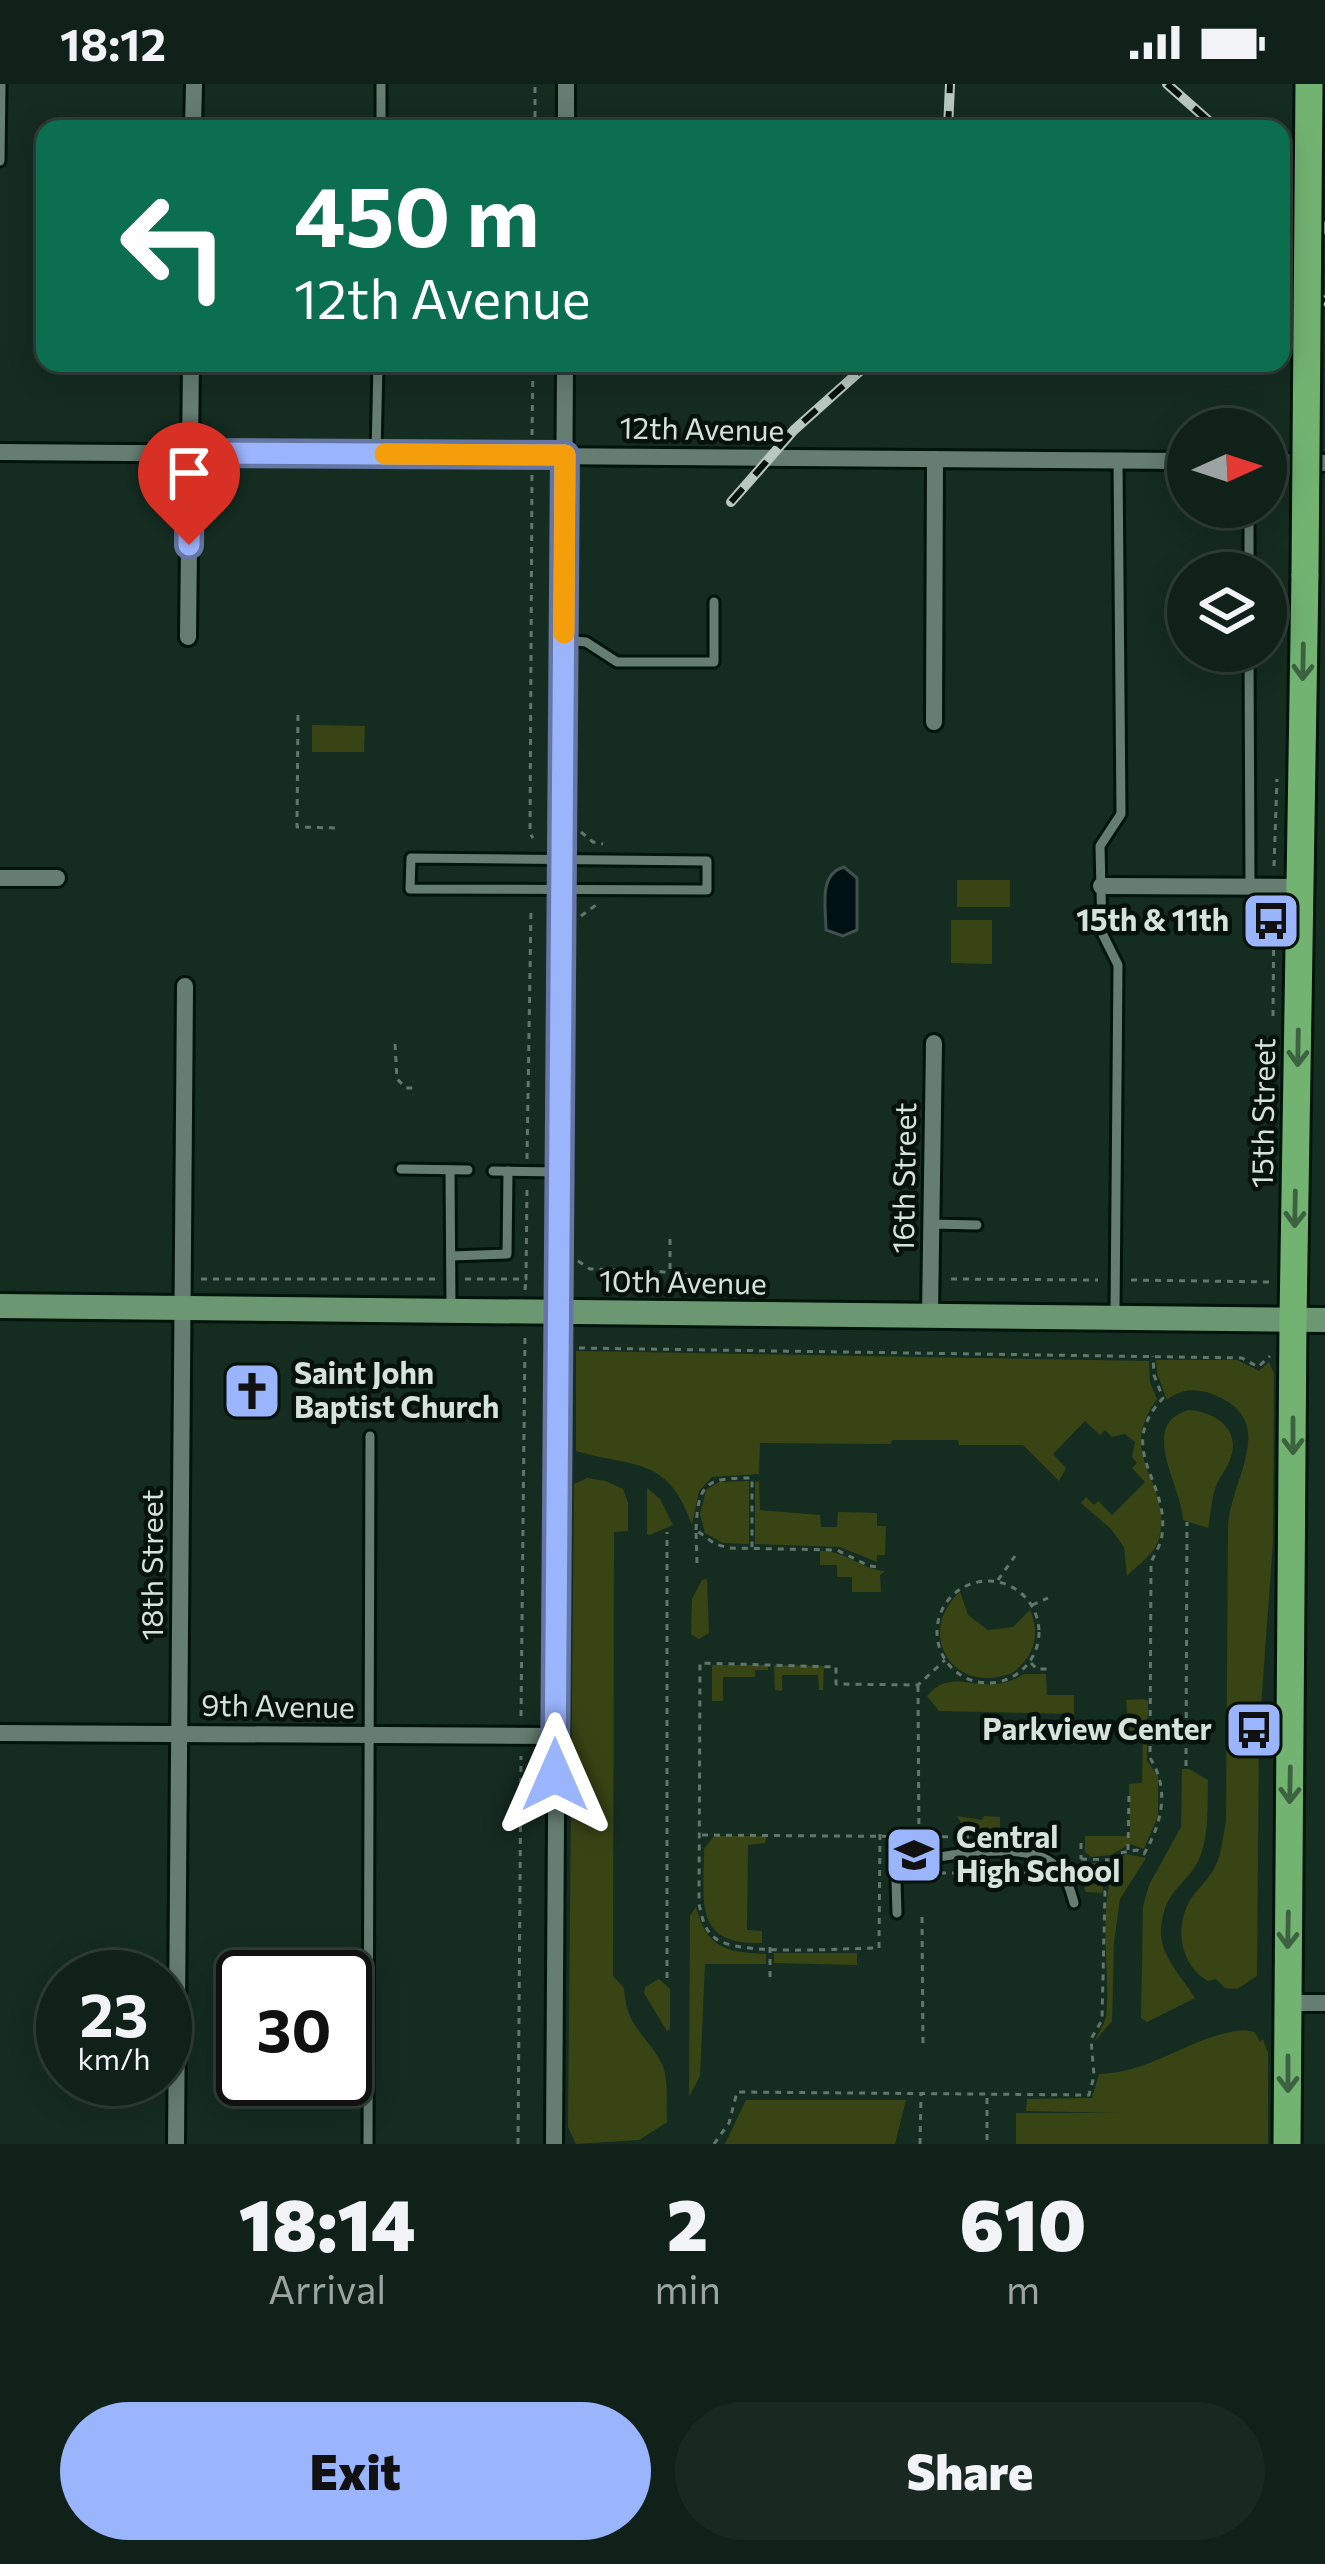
<!DOCTYPE html>
<style>
body{margin:0;font-family:Commissioner,sans-serif;background:#192922;color:#f1f3f6;height:100vh;display:flex;flex-direction:column;font-size:45px;white-space:nowrap}
*{box-sizing:border-box;margin:0}
p{font-size:39px;color:#9ca3a2}
.icon{flex:none;width:66px;height:66px;fill:none;stroke:currentColor;stroke-width:2;stroke-linecap:round;stroke-linejoin:round}
.map{position:relative;height:2060px;overflow:hidden}
.side{display:flex;flex-direction:column;background:#102119;flex:1}
.side>*{flex:none}
.hud{position:absolute;left:36px;top:36px;width:1254px;height:252px;border-radius:24px;box-shadow:0 6px 30px #0003,0 0 0 3px #303e38;background:#0b6e4f;color:#fff;overflow:hidden}
.needle{width:78px;rotate:87deg}
.fabs{position:absolute;left:1167px;top:324px;display:grid;gap:24px}
.fabs a{display:grid;place-items:center;width:120px;height:120px;border-radius:50%;background:#102119;box-shadow:0 6px 30px #0003,0 0 0 3px #303e38;font-size:60px}
.speed{position:absolute;left:36px;top:1866px;display:flex;gap:24px;font-size:60px;font-weight:700;text-align:center}
.speed>*{display:grid;place-content:center;width:156px;height:156px;border-radius:50%;background:#102119;box-shadow:0 6px 30px #0003,0 0 0 3px #303e38;line-height:1}
.speed small{font-size:30px;font-weight:400}
.speed .limit{border:6px solid #111;border-radius:18px;background:#fff;color:#111}
.pin{position:absolute;display:grid;place-items:center;width:102px;height:102px;color:#fff;margin:-123px -51px;border-radius:50% 50% 50% 0;rotate:-45deg;box-shadow:0 0 12px #0007}
.pin .icon{rotate:45deg}
.me{position:absolute;width:132px;margin:-66px;rotate:0deg;stroke-linejoin:round;filter:drop-shadow(0 0 9px #0008)}
.turn{display:flex;align-items:center;gap:42px;height:252px;padding:0 60px;font-size:54px}
.turn .icon{width:156px;height:156px;stroke-width:2.5}
.turn b{display:block;font-size:84px;line-height:102px}
.eta{display:flex;justify-content:space-evenly;align-items:center;height:204px;text-align:center}
.eta b{font-size:72px;font-weight:800;line-height:84px}
.button{display:flex;gap:24px;margin-top:auto;padding:24px 60px}
.button a{flex:1;height:138px;border-radius:72px;background:#9bb5fd;color:#111;font-size:48px;font-weight:800;line-height:138px;text-align:center}
.button a+a{background:#192922;color:#f1f3f6}
.status{display:flex;justify-content:space-between;align-items:center;height:84px;padding:0 60px;background:#102119;direction:ltr}
.status svg{height:33px;fill:currentColor}
.map>svg:first-child{display:block}
.green{fill:#394415}
.water{fill:#001114;stroke:#405050;stroke-width:3}
.lines{fill:none;stroke-linecap:round;stroke-linejoin:round}
.lane-casing{stroke:#01140b;stroke-width:15}
.street-casing{stroke:#01140b;stroke-width:22}
.secondary-casing{stroke:#01140b;stroke-width:30}
.primary-casing{stroke:#01140b;stroke-width:33}
.path{stroke:#63766c;stroke-width:3;stroke-dasharray:6 6;stroke-linecap:butt}
.lane{stroke:#657e71;stroke-width:9}
.street{stroke:#657e71;stroke-width:16}
.secondary{stroke:#6b9872;stroke-width:24}
.primary{stroke:#72b372;stroke-width:27}
.rail-casing{stroke:#b8c7bf;stroke-width:10}
.rail{stroke:#08120d;stroke-width:6;stroke-dasharray:18;stroke-linecap:butt}
.primary-bridge-casing{stroke:#01140b;stroke-width:33;stroke-linecap:butt}
.primary-bridge{stroke:#72b372;stroke-width:27}
.oneway{stroke:#3d6240}
.route-casing{stroke:#6576a4;stroke-width:30}
.route{stroke:#9bb5fd;stroke-width:21}
.slow{stroke:#f59e0b;stroke-width:21}
.labels{text-anchor:middle;stroke-width:9;stroke-linejoin:round;paint-order:stroke}
.street-label{font-size:30px;fill:#d5e3db;stroke:#08120d}
.poi-label{font-size:30px;font-weight:bold;fill:#d5e3db;stroke:#08120d;text-anchor:end}
</style>
<div class="status"><b>18:12</b><svg viewBox="0 0 49 12"><path d="M0 12V9h3v3zM5 12V6h3v6zM10 12V3h3v9zM15 12V0h3v12zM26 1h20v11H26zM47 4h2v5h-2z"/></svg></div>
<div class="map">
<svg width="1325" height="2060" viewBox="0 0 1325 2060">
<rect width="100%" height="100%" fill="#152c21"/>
<g class="green">
<polygon points="312,641 365,642 364,668 312,668"/>
<rect x="957" y="796" width="53" height="27"/>
<polygon points="951,836 992,836 992,880 951,879"/>
<path d="M576 1267 1149 1277 1150 1298 1157 1315C1115 1374 1170 1394 1160 1450 1157 1470 1137 1481 1127 1492L1124 1463 1111 1445 1081 1419 1086 1413 1094 1421 1098 1417 1112 1431 1145 1398 1132 1384 1137 1379 1132 1373 1135 1358 1125 1350 1112 1353 1105 1346 1100 1351 1085 1337 1053 1370 1066 1384 1059 1397 1023 1361H959L958 1356H892L891 1360 760 1359 759 1390 712 1393 699 1407 692 1441C668 1371 633 1384 576 1367Z"/>
<path d="M1156 1276H1237L1259 1287 1269 1278 1274 1290 1273 1458 1259 1650 1257 1892 1237 1905 1225 1904 1216 1895 1208 1897C1182 1882 1175 1848 1187 1822 1194 1807 1208 1797 1215 1783 1222 1769 1223 1752 1226 1737L1228 1442C1231 1393 1281 1336 1212 1310 1197 1304 1180 1305 1167 1316L1157 1289Z"/>
<path d="M1189 1326C1217 1328 1243 1347 1229 1378 1225 1388 1218 1394 1215 1405 1211 1417 1211 1431 1208 1444L1183 1436C1182 1402 1137 1340 1189 1326Z"/>
<path d="M587 1394 606 1397 623 1405 628 1419V1447L614 1448 613 1892 624 1904C626 1943 646 1950 662 1980 669 1995 666 2021 667 2038L639 2056 576 2060 568 2043 574 1400Z"/>
<polygon points="749,1397 749,1460 723,1459 705,1449 700,1430 706,1406 719,1398"/>
<polygon points="759,1397 760,1426 820,1431 821,1443 837,1443 838,1428 877,1429 877,1442 886,1442 885,1471 877,1471 877,1478 840,1463 755,1460 755,1398"/>
<polygon points="647,1404 660,1415 673,1441 650,1451 647,1450"/>
<path d="M820 1467C845 1466 862 1486 885 1487L880 1491 881 1508H852V1493H837V1481H820Z"/>
<polygon points="707,1495 709,1549 699,1555 691,1550 692,1515 702,1496"/>
<path d="M960 1508 968 1531 988 1546 1013 1543 1030 1526C1041 1551 1034 1573 1012 1589 954 1612 914 1550 960 1508Z"/>
<polygon points="712,1581 768,1581 768,1586 755,1586 755,1593 723,1593 723,1617 712,1617"/>
<polygon points="774,1581 824,1582 823,1606 819,1606 818,1591 782,1591 782,1607 775,1606"/>
<path d="M1024 1590H1046L1047 1611H1074V1630L939 1627 927 1612C955 1579 981 1617 1024 1590Z"/>
<polygon points="1143,1615 1148,1617 1147,1677 1158,1692 1158,1732 1144,1765 1130,1760 1111,1771 1091,1773 1085,1768 1085,1752 1130,1752 1129,1700 1142,1699 1143,1653 1130,1652 1126,1616"/>
<path d="M1182 1685H1189L1208 1696C1207 1724 1210 1757 1196 1781 1188 1795 1174 1804 1167 1819 1149 1864 1175 1882 1195 1914L1147 1938 1141 1934 1143 1822 1149 1801 1181 1743Z"/>
<polygon points="957,1732 982,1736 984,1732 1000,1733 1000,1744 1019,1743 1019,1748 974,1748 977,1739 966,1747"/>
<path d="M714 1752H767L765 1759 748 1761 747 1846 762 1847V1859C693 1861 704 1818 704 1765Z"/>
<path d="M1126 1770 1146 1774 1120 1815 1114 1858 1112 1937 1094 1958C1098 1949 1105 1940 1106 1932 1112 1892 1092 1796 1126 1770Z"/>
<polygon points="1088,1779 1107,1779 1102,1809 1086,1808 1076,1783"/>
<path d="M696 1823C707 1865 726 1868 766 1870V1880H705L700 1992 689 2013 690 1832Z"/>
<polygon points="774,1869 857,1869 857,1881 774,1879"/>
<polygon points="659,1895 670,1905 670,1945 667,1947 644,1909 645,1903"/>
<path d="M1244 1946 1255 1948 1260 1958 1263 1955 1268 1969V2060H1016V2029H1119L1026 2027 1027 2015 1092 2014 1099 1990C1153 1989 1191 1951 1244 1946Z"/>
<polygon points="746,2016 906,2016 895,2060 725,2060"/>
</g>
<path class="water" d="M844 783 857 794V846L843 852 826 846C826 823 818 790 844 783Z"/>
<g class="lines">
<defs>
<g id="lane">
<polyline points="381,0 381,45"/>
<polyline points="0,77 1,0"/>
<polyline points="376,370 378,279"/>
<polyline points="1249,423 1249,489"/>
<polyline points="564,556 586,558 617,578 714,578 714,518"/>
<polyline points="1249,567 1250,801"/>
<polygon points="411,774 707,777 707,806 410,805"/>
<polyline points="401,1085 468,1086"/>
<polyline points="450,1086 451,1225"/>
<polyline points="493,1087 559,1088"/>
<polyline points="931,1140 977,1141"/>
<polyline points="451,1172 507,1170 508,1087"/>
<polyline points="1115,1228 1118,881 1102,849 1100,762 1121,730 1118,377"/>
<path d="M897 1829 896 1797 904 1782C936 1770 1023 1757 1052 1779 1066 1788 1070 1805 1074 1819"/>
<polyline points="368,2060 370,1352"/>
</g>
<g id="street">
<polyline points="193,45 194,0"/>
<polyline points="566,45 566,0"/>
<polyline points="0,368 1188,377"/>
<polyline points="1266,378 1325,379"/>
<polyline points="188,553 191,279"/>
<polyline points="934,638 935,375"/>
<polyline points="0,794 57,794"/>
<polyline points="1101,802 1301,803"/>
<polyline points="930,1230 934,959"/>
<polyline points="0,1649 555,1652"/>
<polyline points="1288,1919 1325,1919"/>
<polyline points="176,2060 185,902"/>
<polyline points="554,2060 565,279"/>
</g>
<polyline id="secondary" points="0,1222 1325,1236"/>
<polyline id="primary" points="1287,2060 1293,1235 1305,490"/>
</defs>
<use href="#lane" class="lane-casing"/>
<use href="#street" class="street-casing"/>
<use href="#secondary" class="secondary-casing"/>
<use href="#primary" class="primary-casing"/>
<g class="path">
<polyline points="535,45 535,0"/>
<polyline points="532,351 533,279"/>
<polyline points="532,391 530,749 533,754"/>
<polyline points="298,631 297,743 335,744"/>
<polyline points="581,748 593,758 603,760"/>
<polyline points="1274,782 1277,695"/>
<polyline points="581,832 596,821"/>
<polyline points="1273,932 1274,821"/>
<polyline points="395,960 397,995 406,1004 416,1004"/>
<polyline points="527,1075 531,825"/>
<polyline points="670,1155 670,1189"/>
<polyline points="578,1177 590,1185 656,1187 753,1199"/>
<polyline points="201,1195 438,1195"/>
<polyline points="465,1195 526,1195 527,1103"/>
<polyline points="951,1195 1098,1196"/>
<polyline points="1131,1196 1271,1198"/>
<polyline points="525,1206 526,1195"/>
<polyline points="579,1264 1242,1274 1258,1283 1270,1272"/>
<path d="M696 1446C698 1398 706 1394 752 1394V1463"/>
<polyline points="697,1479 696,1446 715,1460 729,1464 837,1466 869,1482 880,1483"/>
<polyline points="998,1496 1015,1472"/>
<circle cx="988" cy="1548" r="51"/>
<polyline points="1032,1521 1048,1514"/>
<polyline points="1031,1579 1037,1585 1047,1585"/>
<polyline points="918,1602 919,1761"/>
<polyline points="521,1632 525,1252"/>
<polyline points="1186,1682 1187,1438"/>
<path d="M880 1750 879 1864C846 1864 737 1873 715 1854 704 1846 702 1833 699 1820L700 1579 836 1583V1600L918 1601 945 1576"/>
<polyline points="702,1751 969,1753"/>
<polyline points="1081,1759 1081,1775"/>
<polyline points="1128,1766 1129,1709"/>
<polyline points="1081,1775 1113,1776"/>
<polyline points="940,1789 1034,1789"/>
<polyline points="922,1833 923,1964"/>
<polyline points="770,1893 770,1859"/>
<polyline points="667,1894 667,1448"/>
<polyline points="987,2014 987,2060"/>
<polyline points="518,2060 521,1672"/>
<path d="M714 2060 729 2039 737 2008 1089 2011 1094 1992 1091 1955 1102 1936 1105 1807 1119 1769 1137 1766 1144 1770C1162 1739 1170 1705 1150 1674L1151 1478C1155 1470 1161 1460 1162 1451 1170 1396 1114 1367 1163 1314L1154 1291 1153 1272"/>
<polyline points="920,2060 921,2011"/>
</g>
<use href="#lane" class="lane"/>
<use href="#street" class="street"/>
<use href="#secondary" class="secondary"/>
<use href="#primary" class="primary"/>
<defs>
<g id="rail">
<polyline points="1167,0 1218,45"/>
<polyline points="1303,0 1325,19"/>
<polyline points="948,45 950,0"/>
<polyline points="1281,102 1325,145"/>
<polyline points="1281,198 1325,217"/>
<polyline points="731,418 794,346 869,279"/>
</g>
</defs>
<use href="#rail" class="rail-casing"/>
<use href="#rail" class="rail"/>
<defs>
<polyline id="primary-bridge" points="1305,490 1309,0"/>
</defs>
<use href="#primary-bridge" class="primary-bridge-casing"/>
<use href="#primary-bridge" class="primary-bridge"/>
</g>
<defs><path id="oneway-shaft" d="M-6 0H5M1.5-3L5.5 0L1.5 3" fill="none" stroke-width="1.6" stroke-linecap="round" stroke-linejoin="round" transform="scale(3)"/></defs>
<g class="oneway">
<use href="#oneway-shaft" transform="translate(1303 578) rotate(91)"/>
<use href="#oneway-shaft" transform="translate(1298 964) rotate(91)"/>
<use href="#oneway-shaft" transform="translate(1295 1125) rotate(91)"/>
<use href="#oneway-shaft" transform="translate(1293 1352) rotate(90)"/>
<use href="#oneway-shaft" transform="translate(1290 1701) rotate(91)"/>
<use href="#oneway-shaft" transform="translate(1288 1846) rotate(91)"/>
<use href="#oneway-shaft" transform="translate(1288 1990) rotate(90)"/>
</g>
<g class="lines">
<defs>
<polyline id="route" points="189,461 190,369 565,371 555,1691"/>
</defs>
<use href="#route" class="route-casing"/>
<use href="#route" class="route"/>
<polyline class="slow" points="385,370 565,371 564,549"/>
</g>
<defs>
<symbol id="bus-square" viewBox="-11 -11 22 22"><rect x="-9" y="-9" width="18" height="18" rx="4" fill="#9bb5fd" stroke="#08120d"/><path d="M-5-6H5V4H4V6H2V4H-2V6H-4V4H-5ZM-3.5-4V0h7V-4ZM-3.5 1.2v1.5H-2V1.2ZM2 1.2v1.5H3.5V1.2Z" fill="#111"/></symbol>
<symbol id="church-square" viewBox="-11 -11 22 22"><rect x="-9" y="-9" width="18" height="18" rx="4" fill="#9bb5fd" stroke="#08120d"/><path d="M-1.2-6h2.4v3.5h3.3v2.4h-3.3V6h-2.4V-.1h-3.3v-2.4h3.3Z" fill="#111"/></symbol>
<symbol id="school-square" viewBox="-11 -11 22 22"><rect x="-9" y="-9" width="18" height="18" rx="4" fill="#9bb5fd" stroke="#08120d"/><path d="M0-5L7-2L0 1L-7-2ZM-4 1L0 2.5L4 1V4Q0 6-4 4Z" fill="#111"/></symbol>
</defs>
<g fill-rule="evenodd">
<use href="#bus-square" x="1238" y="804" width="66" height="66"/>
<use href="#church-square" x="219" y="1274" width="66" height="66"/>
<use href="#bus-square" x="1221" y="1613" width="66" height="66"/>
<use href="#school-square" x="881" y="1738" width="66" height="66"/>
</g>
<g class="labels">
<g class="street-label">
<text transform="translate(702 346) rotate(1)" y="10">12th Avenue</text>
<text transform="translate(1264 1029) rotate(-89)" y="10">15th Street</text>
<text transform="translate(905 1094) rotate(-89)" y="10">16th Street</text>
<text transform="translate(683 1199) rotate(1)" y="10">10th Avenue</text>
<text transform="translate(153 1481) rotate(-90)" y="10">18th Street</text>
<text transform="translate(278 1623) rotate(1)" y="10">9th Avenue</text>
</g>
<g class="poi-label">
<text x="1229" y="847">15th &amp; 11th</text>
<text x="294" y="1300" text-anchor="start">Saint John<tspan x="294" dy="34">Baptist Church</tspan></text>
<text x="1212" y="1656">Parkview Center</text>
<text x="956" y="1764" text-anchor="start">Central<tspan x="956" dy="34">High School</tspan></text>
</g>
</g>
</svg>
<div class="fabs">
<a><svg class="needle" viewBox="-14 -14 28 28"><path d="M0-13l5 13h-10z" fill="#e53935"/><path d="M0 13l5-13h-10z" fill="#9ca3a2"/></svg></a>
<a><svg class="icon" aria-label="layers" viewBox="0 0 24 24"><path d="M12 4l9 5-9 5-9-5zM3 14l9 5 9-5"/></svg></a>
</div>
<div class="speed"><div>23<small>km/h</small></div><div class="limit">30</div></div>
<div class="pin" style="left:189px;top:461px;background:#d93025"><svg class="icon" aria-label="arrive" viewBox="0 0 24 24"><path d="M6 21V4h12l-3 4 3 4H6"/></svg></div>
<svg class="me" style="left:555px;top:1691px" viewBox="-20 -20 40 40"><path d="M0-17L14 15 0 8-14 15z" fill="#9bb5fd" stroke="#fff" stroke-width="4"/></svg>
<div class="hud">
<div class="turn"><svg class="icon" aria-label="left" viewBox="0 0 24 24"><path d="M17 20v-9H6M10 6l-5 5 5 5"/></svg><div><b>450 m</b>12th Avenue</div></div>
</div>
</div>
<section class="side">
<div class="eta">
<div><b>18:14</b><p>Arrival</p></div>
<div><b>2</b><p>min</p></div>
<div><b>610</b><p>m</p></div>
</div>
<div class="button"><a>Exit</a><a>Share</a></div>
</section>
